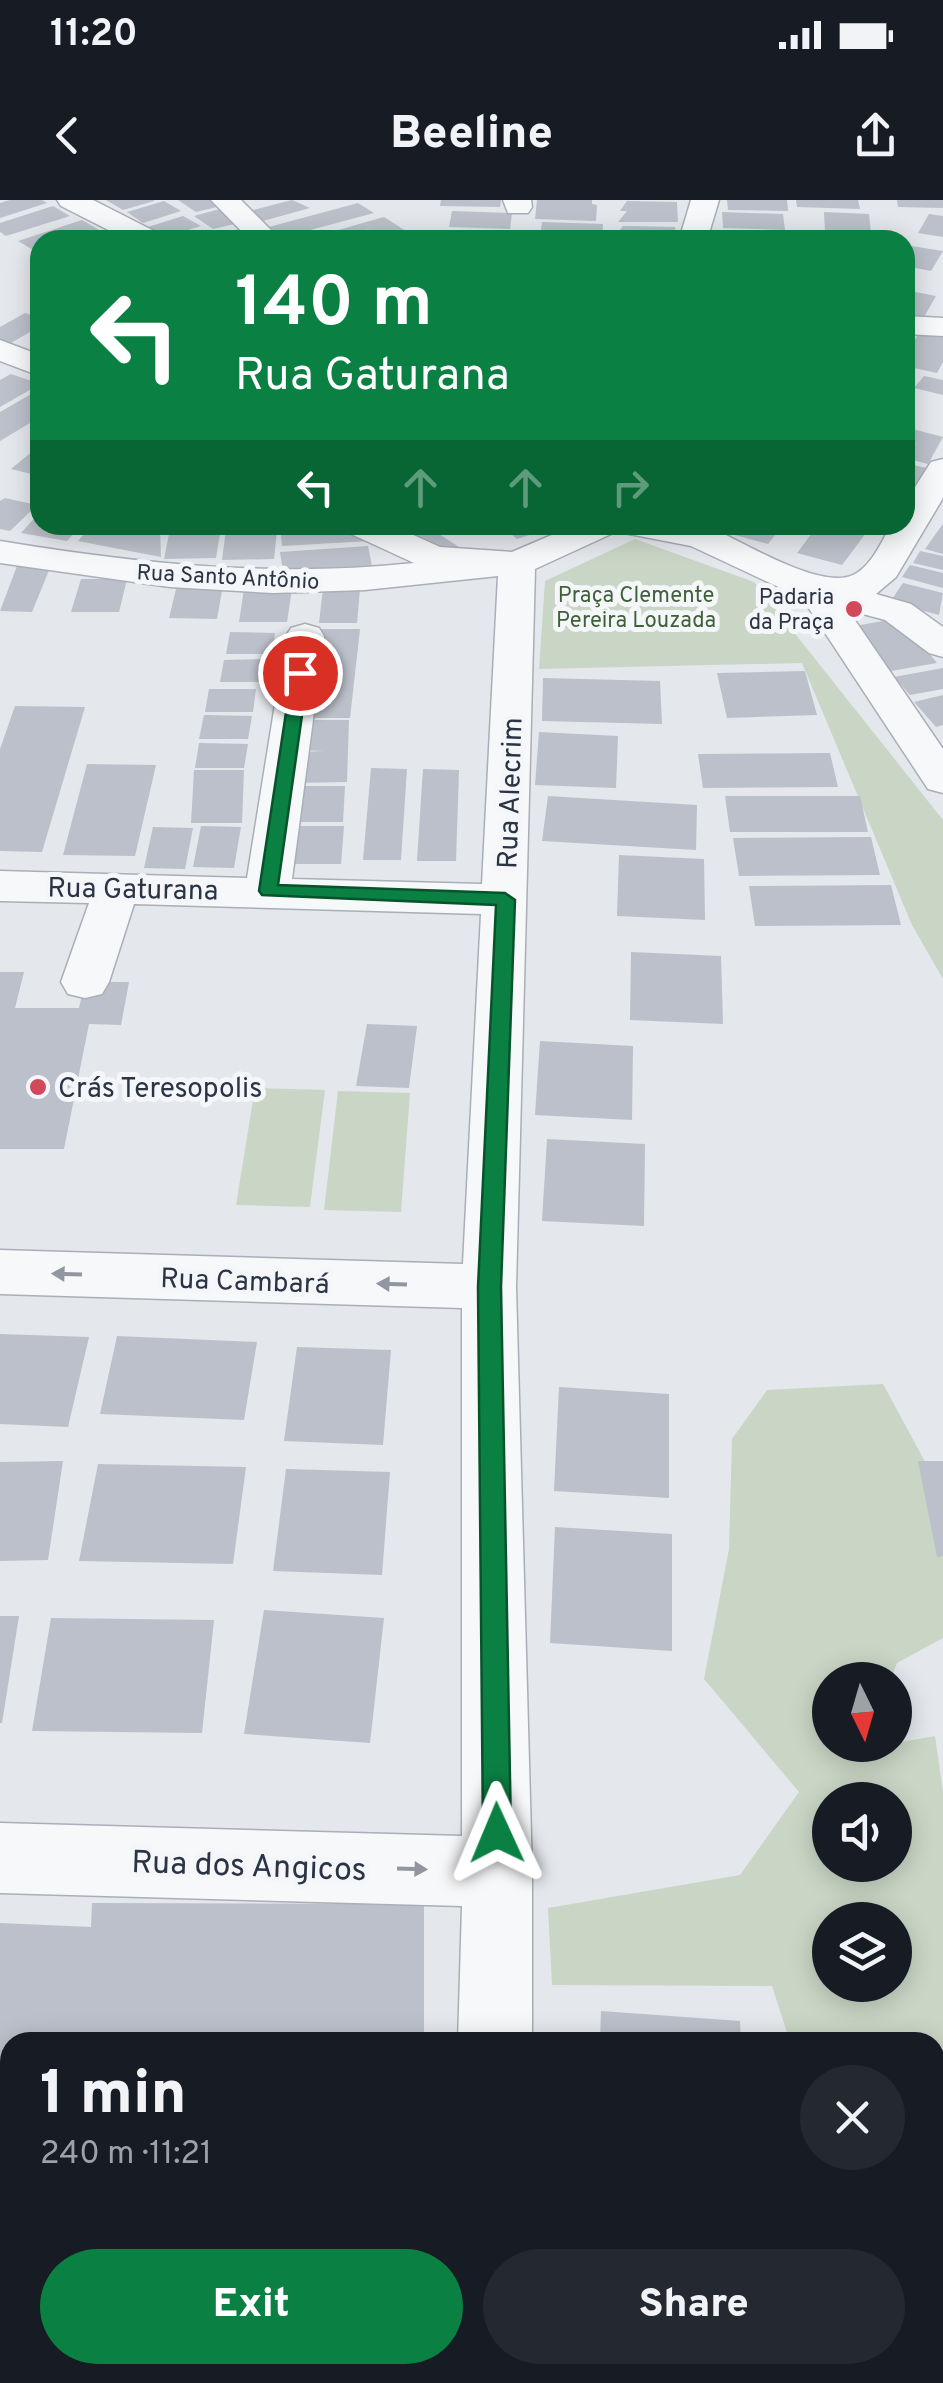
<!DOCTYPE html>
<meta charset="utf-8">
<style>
body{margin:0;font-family:Overpass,sans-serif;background:#242831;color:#f1f3f6;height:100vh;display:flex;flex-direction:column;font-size:38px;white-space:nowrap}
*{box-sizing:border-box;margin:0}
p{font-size:32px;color:#9ea1a6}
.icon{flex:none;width:55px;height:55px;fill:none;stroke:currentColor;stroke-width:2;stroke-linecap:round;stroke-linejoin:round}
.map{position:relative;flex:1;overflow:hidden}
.panel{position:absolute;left:0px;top:1832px;width:945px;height:352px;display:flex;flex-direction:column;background:#171b24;border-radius:30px 30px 0 0;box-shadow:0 5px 25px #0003}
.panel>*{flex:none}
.banner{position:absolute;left:30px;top:30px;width:885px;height:305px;border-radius:30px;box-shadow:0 5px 25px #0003;background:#0b8043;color:#fff;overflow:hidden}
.needle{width:65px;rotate:175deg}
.controls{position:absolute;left:812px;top:1462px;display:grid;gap:20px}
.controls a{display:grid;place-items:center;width:100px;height:100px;border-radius:50%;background:#171b24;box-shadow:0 5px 25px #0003;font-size:50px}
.pin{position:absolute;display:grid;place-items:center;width:85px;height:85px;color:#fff;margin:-42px;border:5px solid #fff;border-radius:50%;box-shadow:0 2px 10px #0007}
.me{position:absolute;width:110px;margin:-55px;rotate:359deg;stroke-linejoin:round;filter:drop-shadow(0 0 8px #0008)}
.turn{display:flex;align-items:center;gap:35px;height:210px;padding:0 40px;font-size:45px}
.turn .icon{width:130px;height:130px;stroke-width:2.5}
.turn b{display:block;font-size:70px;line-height:85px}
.lanes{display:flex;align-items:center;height:95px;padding:0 40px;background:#0003;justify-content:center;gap:50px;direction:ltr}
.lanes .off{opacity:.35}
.round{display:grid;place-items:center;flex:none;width:105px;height:105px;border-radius:52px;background:#242831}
.summary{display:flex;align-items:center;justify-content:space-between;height:170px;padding:0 40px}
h1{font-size:60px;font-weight:800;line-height:75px}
.action{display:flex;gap:20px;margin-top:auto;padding:20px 40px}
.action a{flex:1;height:115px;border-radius:60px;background:#0b8043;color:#fff;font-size:40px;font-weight:800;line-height:115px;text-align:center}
.action a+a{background:#242831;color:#f1f3f6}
.status{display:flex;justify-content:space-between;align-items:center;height:70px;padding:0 50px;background:#171b24;direction:ltr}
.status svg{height:28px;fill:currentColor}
header{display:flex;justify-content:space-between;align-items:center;height:130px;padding:0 40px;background:#171b24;font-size:45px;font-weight:800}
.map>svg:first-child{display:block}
.green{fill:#c9d6c5;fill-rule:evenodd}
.building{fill:#bbc0ca}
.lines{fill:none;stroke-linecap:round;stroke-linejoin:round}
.minor-casing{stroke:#a9aeb7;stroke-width:3}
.minor{fill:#f7f8fa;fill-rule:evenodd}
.oneway{fill:#9196a0}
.route{fill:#0b8043;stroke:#07532c;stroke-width:2.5}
.poi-dot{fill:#d1495b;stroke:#f4f6f9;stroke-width:4}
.labels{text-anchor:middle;stroke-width:10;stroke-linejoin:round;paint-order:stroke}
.far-street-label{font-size:22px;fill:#2b3445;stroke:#f4f6f9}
.far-park-label{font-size:22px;fill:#3f6138;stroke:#f4f6f9}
.far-poi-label{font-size:22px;fill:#2b3445;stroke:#f4f6f9;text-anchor:end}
.street-label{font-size:28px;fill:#2b3445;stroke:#f4f6f9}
.poi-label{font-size:28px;fill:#2b3445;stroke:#f4f6f9;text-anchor:start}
.near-street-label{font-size:32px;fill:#2b3445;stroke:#f4f6f9}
</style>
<div class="status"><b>11:20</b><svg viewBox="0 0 49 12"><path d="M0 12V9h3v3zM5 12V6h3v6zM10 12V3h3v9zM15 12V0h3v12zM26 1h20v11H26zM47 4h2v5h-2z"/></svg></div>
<header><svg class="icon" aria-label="back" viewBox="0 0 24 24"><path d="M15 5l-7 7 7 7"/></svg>Beeline<svg class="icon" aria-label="share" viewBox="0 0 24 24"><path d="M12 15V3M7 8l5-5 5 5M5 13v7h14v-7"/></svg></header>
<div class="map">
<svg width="943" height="2183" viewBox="0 0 943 2183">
<rect width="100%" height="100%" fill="#e4e7ec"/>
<g class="green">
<polygon points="635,339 754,382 943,620 943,779 912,725 802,463 539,469 545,381"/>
<polygon points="255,888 325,890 310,1007 236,1005"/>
<polygon points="338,891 410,893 401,1012 324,1010"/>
<path d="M883 1184 929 1269 943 1279V1438L897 1463 890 1480H830V1545H862V1549L935 1536 943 1592V2183H628L622 2175H935V1842H790L772 1786 552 1785 548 1708 740 1675 799 1592 704 1479 729 1349 732 1239 767 1190ZM830 1600H895V1665H830ZM830 1720H895V1785H830Z"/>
</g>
<g class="building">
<polygon points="10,0 42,0 47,3 0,18 0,3"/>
<polygon points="106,0 154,0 154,1 123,10"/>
<polygon points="178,0 212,0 221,6 196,12"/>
<polygon points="292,0 310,8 263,21 249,11"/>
<polygon points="441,0 501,0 500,7 440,6"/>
<polygon points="537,0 592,0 592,4 597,5 596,21 535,19"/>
<polygon points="727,0 787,0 788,11 728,10"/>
<polygon points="796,0 858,0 860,9 797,7"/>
<polygon points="897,0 943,0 943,8 898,7"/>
<polygon points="164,1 181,11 143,23 127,12"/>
<polygon points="627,1 677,2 678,22 618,22 627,11 620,11"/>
<polygon points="358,3 374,13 284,37 269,27"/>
<polygon points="53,6 70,16 6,36 0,32 0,23"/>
<polygon points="220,9 239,23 213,29 194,16"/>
<polygon points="452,11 512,13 510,29 449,27"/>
<polygon points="722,12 783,14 785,30 723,28"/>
<polygon points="824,12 869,14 871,34 825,32"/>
<polygon points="929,14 943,16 943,37 918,33"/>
<polygon points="183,16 201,26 162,38 145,28"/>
<polygon points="384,17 409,33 400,40 377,40 392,30 374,40 346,40 371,28 340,40 303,40"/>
<polygon points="82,20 99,30 68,40 40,40 40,49 35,51 18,41"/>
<polygon points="542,22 603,24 602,40 540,38"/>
<polygon points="623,26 675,27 676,36 616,35"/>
<polygon points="240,29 256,40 221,40 214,35"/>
<polygon points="465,32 527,34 526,40 464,40"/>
<polygon points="715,32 777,34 778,40 715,40"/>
<polygon points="905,45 943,51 931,71 905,66"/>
<polygon points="905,90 936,96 924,117 905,114"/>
<polygon points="25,113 40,118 40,126 11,143 0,140 0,127"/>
<polygon points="920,132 943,136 943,162 937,173 905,166 905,155"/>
<polygon points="11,174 40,184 0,207 0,180"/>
<polygon points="924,176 943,180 943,195 914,188"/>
<polygon points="40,189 40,217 0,241 0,212"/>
<polygon points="905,227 943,237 928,264 905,258 905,243 918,245 905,241"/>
<polygon points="40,245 40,276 11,269"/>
<polygon points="905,263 931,269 920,286 905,282"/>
<polygon points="5,298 37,305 10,331 0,329 0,301"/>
<polygon points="40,312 40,325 81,325 67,341 21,333"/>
<polygon points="943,324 943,354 925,349 932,339"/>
<polygon points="92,325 160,327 161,357 78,341"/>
<polygon points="280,325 343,325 370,341 282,346"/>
<polygon points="393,325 425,325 459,347 439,356"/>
<polygon points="500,325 548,325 551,328 517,339"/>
<polygon points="730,325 783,325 768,344 724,332"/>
<polygon points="818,325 872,325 842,365 797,353"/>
<polygon points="221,328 216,358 164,359 170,329"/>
<polygon points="226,330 277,330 274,359 222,360"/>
<polygon points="368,346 372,366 283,371 280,352"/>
<polygon points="920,351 943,356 943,370 913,363"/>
<polygon points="910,365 943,373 943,388 902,377"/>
<polygon points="17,366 50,368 32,412 0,411"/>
<polygon points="81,379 127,379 119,412 71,412"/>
<polygon points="903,383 943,393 939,415 890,402"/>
<polygon points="177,385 223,385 217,419 169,418"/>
<polygon points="323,388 360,389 357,423 319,423"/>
<polygon points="244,389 292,389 287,422 239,422"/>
<polygon points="900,418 937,463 891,471 855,426"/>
<polygon points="316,429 360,429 350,518 302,518"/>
<polygon points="230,432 275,433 272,454 226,454"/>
<polygon points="270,459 267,482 220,482 224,460"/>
<polygon points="943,468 943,489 910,495 894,477"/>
<polygon points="805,471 817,515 727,518 717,473"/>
<polygon points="543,478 660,481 662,524 542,521"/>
<polygon points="209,489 256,489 253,512 205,512"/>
<polygon points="943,495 943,525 936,527 914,502"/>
<polygon points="15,506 85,507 42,652 0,651 0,549"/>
<polygon points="204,515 252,516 248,539 199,539"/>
<polygon points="301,520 349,520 347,582 296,583 299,552 324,551 298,550"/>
<polygon points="539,532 618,536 616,588 535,585"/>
<polygon points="199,543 248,544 244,568 195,568"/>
<polygon points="830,553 838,587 703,588 698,554"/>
<polygon points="87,564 156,565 135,656 63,655"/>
<polygon points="371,568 407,569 401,660 363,660"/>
<polygon points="423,569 459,570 456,661 417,661"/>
<polygon points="194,570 244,570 242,623 191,623"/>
<polygon points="296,586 345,586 343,622 292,622"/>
<polygon points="548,596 697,605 696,650 542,641"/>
<polygon points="725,596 860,596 868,632 730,632"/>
<polygon points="201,626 241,627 234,668 193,667"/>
<polygon points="293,626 344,626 341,664 290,664"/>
<polygon points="153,627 193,628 185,669 144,668"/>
<polygon points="871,637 880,675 739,676 733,638"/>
<polygon points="619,655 704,659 705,720 617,716"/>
<polygon points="891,685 901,725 755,726 749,686"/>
<polygon points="631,752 721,756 723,824 630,820"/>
<polygon points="0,772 24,772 15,808 79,808 85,782 129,782 121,825 89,824 64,949 0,949"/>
<polygon points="367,824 417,826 409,888 356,886"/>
<polygon points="540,841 633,846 632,920 535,915"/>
<polygon points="547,939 645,944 644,1026 542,1021"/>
<polygon points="0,1134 89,1137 68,1227 0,1224"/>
<polygon points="117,1136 257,1142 244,1220 100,1214"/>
<polygon points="297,1147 391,1150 383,1245 284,1241"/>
<polygon points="559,1187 669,1194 669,1298 554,1291"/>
<polygon points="63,1261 48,1360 0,1361 0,1262"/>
<polygon points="918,1261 943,1261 943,1356 937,1357"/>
<polygon points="98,1264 246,1267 233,1364 79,1361"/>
<polygon points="286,1269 390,1272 382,1375 273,1371"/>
<polygon points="555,1327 672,1334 672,1451 550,1443"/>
<polygon points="264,1410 384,1418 370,1543 244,1534"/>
<polygon points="0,1416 19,1416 2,1523 0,1523"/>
<polygon points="51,1418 214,1420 202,1533 32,1531"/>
<polygon points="92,1703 424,1704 424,1842 10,1842 10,2175 397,2175 396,2183 0,2183 0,1723 91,1727"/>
<polygon points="601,1811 740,1821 741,1842 600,1842"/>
</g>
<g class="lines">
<defs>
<g id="minor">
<polygon points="57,0 93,0 160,34 164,40 128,40 61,6"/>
<polygon points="211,0 241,0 281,40 250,40"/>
<polygon points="503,0 531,0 532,7 528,13 508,13"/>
<polygon points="691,0 719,0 707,40 679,40"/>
<polygon points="905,116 943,118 943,136 905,134"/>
<polygon points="0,140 40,155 40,176 0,161"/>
<path d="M943 259V298L896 377 876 394 911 404 943 427V457L929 453 885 420 848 410 943 549V593L928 589 802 398 691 346 624 333 622 329 535 369 516 1087 532 1672V1842H458L462 1706 0 1693V1623L462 1636V1108L0 1094V1050L463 1064 481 714 134 704 109 782 102 794 85 798 68 794 61 782 89 703 0 701V671L247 678 286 436 291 428 305 424 319 428 324 436 292 679 482 684 498 376 365 390 273 393 170 387 0 363V341C139 364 274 378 414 363L349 333 344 325H391L440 347 512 352 575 325H695L714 329C746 344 821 390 853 375 871 367 882 341 891 325H905V303L931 262Z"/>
<polygon points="449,2175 531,2175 530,2183 448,2183"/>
</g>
</defs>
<use href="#minor" class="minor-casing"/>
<use href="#minor" class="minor"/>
</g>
<defs><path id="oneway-solid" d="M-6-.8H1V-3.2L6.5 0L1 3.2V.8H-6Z" transform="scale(2.5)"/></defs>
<g class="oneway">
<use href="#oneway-solid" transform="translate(67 1074) rotate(-178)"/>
<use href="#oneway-solid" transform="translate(392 1084) rotate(-178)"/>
<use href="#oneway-solid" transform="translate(412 1669) rotate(2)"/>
</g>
<polygon class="route" points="300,468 308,473 278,685 505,693 515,700 501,1087 511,1633 507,1643 497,1647 487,1643 483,1633 478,1087 496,705 262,695 259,691 292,473"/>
<g class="poi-dot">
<circle cx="854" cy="409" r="10"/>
<circle cx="38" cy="887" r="10"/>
</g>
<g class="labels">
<g class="far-street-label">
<text transform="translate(228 376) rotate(3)" y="8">Rua Santo Antônio</text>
</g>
<g class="far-park-label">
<text x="636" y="402">Praça Clemente<tspan x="636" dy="25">Pereira Louzada</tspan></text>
</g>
<g class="far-poi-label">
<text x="834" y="404">Padaria<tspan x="834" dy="25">da Praça</tspan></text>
</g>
<g class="street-label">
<text transform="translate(509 593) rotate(-88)" y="10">Rua Alecrim</text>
<text transform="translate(133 688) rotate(1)" y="10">Rua Gaturana</text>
<text transform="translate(245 1080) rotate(2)" y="10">Rua Cambará</text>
</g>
<g class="poi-label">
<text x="58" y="897">Crás Teresopolis</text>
</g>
<g class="near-street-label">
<text transform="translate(249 1665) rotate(2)" y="11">Rua dos Angicos</text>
</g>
</g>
</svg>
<div class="controls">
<a><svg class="needle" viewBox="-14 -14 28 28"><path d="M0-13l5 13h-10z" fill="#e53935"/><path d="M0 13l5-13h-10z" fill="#9ea1a6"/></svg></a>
<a><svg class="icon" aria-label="sound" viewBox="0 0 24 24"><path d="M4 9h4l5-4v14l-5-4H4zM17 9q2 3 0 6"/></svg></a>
<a><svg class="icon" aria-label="layers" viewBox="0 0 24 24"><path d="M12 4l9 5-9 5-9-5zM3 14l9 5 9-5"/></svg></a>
</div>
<div class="pin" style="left:300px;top:473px;background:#d93025"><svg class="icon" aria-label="arrive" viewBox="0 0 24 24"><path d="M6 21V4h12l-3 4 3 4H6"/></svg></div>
<svg class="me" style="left:497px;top:1633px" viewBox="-20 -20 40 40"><path d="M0-17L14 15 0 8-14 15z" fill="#0b8043" stroke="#fff" stroke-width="4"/></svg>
<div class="banner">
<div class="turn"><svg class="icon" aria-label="left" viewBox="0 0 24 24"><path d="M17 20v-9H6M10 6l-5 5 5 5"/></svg><div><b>140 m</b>Rua Gaturana</div></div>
<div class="lanes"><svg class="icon" aria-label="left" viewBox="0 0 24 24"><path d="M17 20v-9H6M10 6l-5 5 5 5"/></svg><svg class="icon off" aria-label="ahead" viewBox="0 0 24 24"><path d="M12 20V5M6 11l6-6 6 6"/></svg><svg class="icon off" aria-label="ahead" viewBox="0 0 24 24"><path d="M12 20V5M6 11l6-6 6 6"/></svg><svg class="icon off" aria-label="right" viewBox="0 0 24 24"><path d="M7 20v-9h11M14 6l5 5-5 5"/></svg></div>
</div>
<section class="panel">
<div class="summary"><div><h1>1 min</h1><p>240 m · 11:21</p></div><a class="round"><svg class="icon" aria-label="close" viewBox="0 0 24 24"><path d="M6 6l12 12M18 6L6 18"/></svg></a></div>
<div class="action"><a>Exit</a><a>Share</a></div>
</section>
</div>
